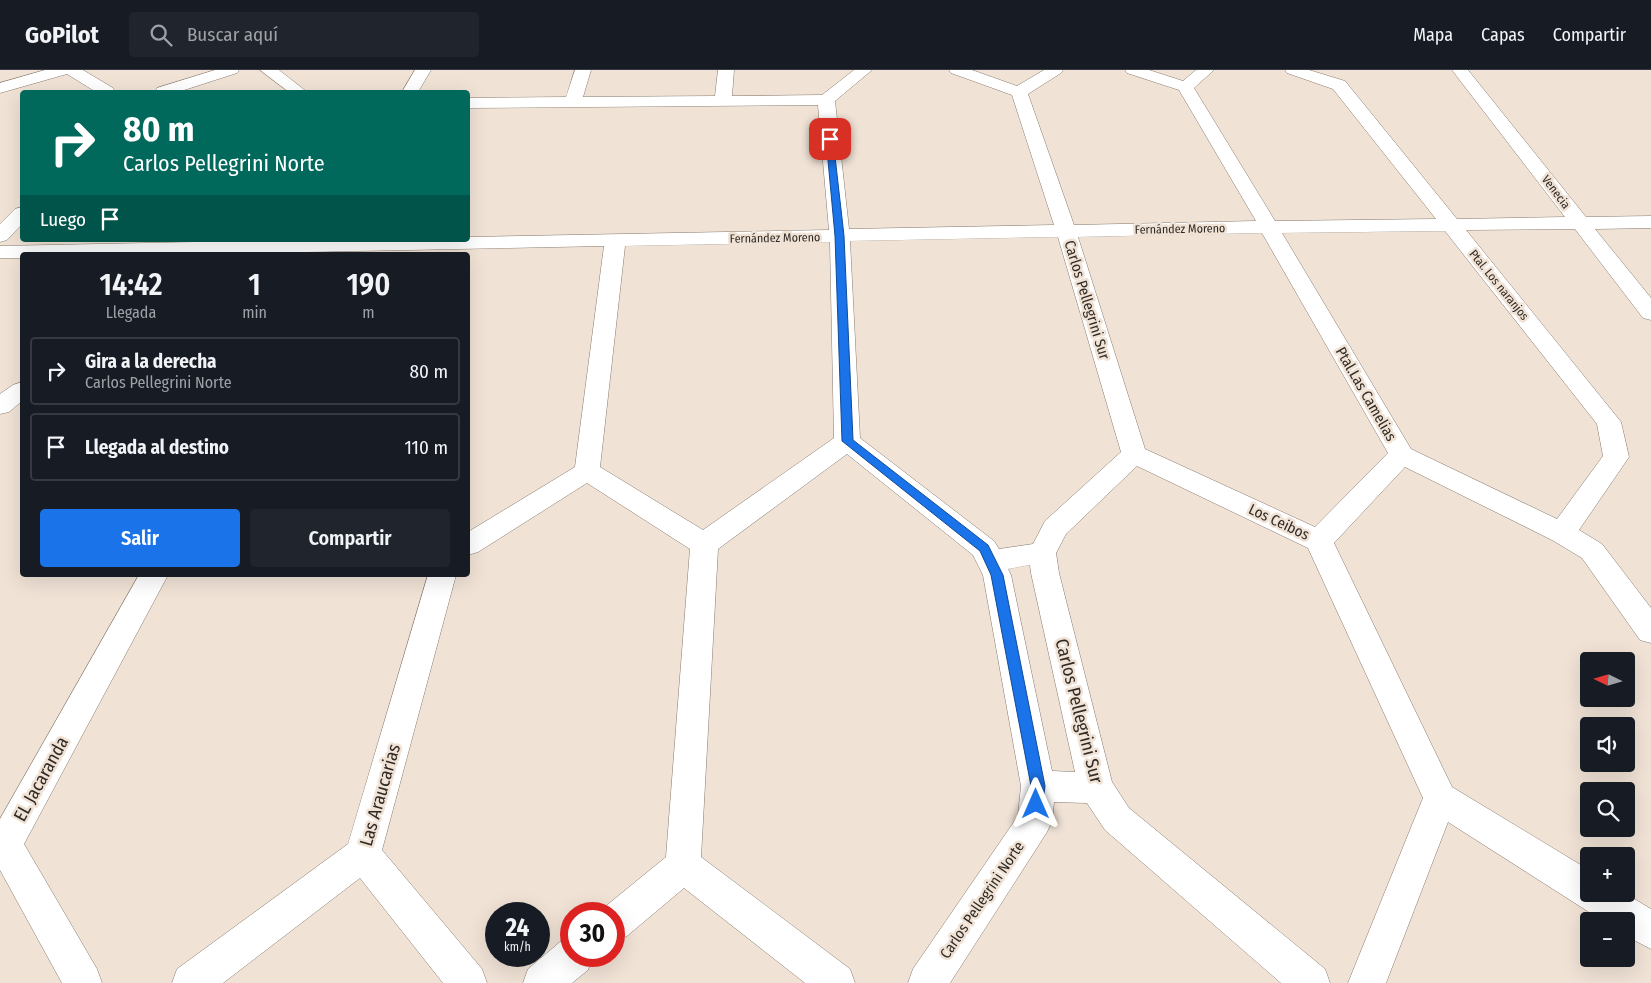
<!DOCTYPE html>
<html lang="es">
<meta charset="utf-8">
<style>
body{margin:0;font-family:"Fira Sans Condensed",sans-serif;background:#20242c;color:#f1f3f6;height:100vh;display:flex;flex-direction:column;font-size:19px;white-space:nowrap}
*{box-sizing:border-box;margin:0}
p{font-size:16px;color:#9ea1a6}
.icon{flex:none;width:28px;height:28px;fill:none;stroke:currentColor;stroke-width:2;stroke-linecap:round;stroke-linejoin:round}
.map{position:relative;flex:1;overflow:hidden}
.details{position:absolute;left:20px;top:182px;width:450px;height:325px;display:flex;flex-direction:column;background:#171b24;border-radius:5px;box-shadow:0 5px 20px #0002}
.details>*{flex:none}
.banner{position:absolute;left:20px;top:20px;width:450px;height:152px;border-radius:5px;box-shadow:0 5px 20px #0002;background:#00695c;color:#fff;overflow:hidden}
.needle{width:32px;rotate:275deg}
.tools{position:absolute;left:1580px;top:582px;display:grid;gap:10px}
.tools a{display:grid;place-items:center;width:55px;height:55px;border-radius:5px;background:#171b24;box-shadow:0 5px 20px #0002;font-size:25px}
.speed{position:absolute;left:485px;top:832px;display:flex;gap:10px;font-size:25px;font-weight:700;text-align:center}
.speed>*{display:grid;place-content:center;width:65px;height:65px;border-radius:50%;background:#171b24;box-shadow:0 5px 20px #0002;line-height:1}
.speed small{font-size:12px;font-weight:400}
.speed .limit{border:8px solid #d22;background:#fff;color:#111}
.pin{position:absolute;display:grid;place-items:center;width:42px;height:42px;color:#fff;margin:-21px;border-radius:10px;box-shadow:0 2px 8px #0006}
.me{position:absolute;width:55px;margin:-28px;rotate:0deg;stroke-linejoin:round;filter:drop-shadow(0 0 4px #0008)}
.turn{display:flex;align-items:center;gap:18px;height:105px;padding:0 20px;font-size:22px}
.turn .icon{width:65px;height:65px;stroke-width:2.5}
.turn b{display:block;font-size:35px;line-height:42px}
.then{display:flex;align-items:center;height:48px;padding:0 20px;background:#0003;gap:10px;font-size:19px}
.eta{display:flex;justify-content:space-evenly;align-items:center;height:85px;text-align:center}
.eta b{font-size:30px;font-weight:600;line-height:35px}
.button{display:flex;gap:10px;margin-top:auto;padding:10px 20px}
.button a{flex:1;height:58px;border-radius:5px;background:#1a73e8;color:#fff;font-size:20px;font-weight:600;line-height:58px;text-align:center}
.button a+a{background:#20242c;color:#f1f3f6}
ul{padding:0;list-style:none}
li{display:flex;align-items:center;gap:15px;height:68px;margin:0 10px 8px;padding:0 10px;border:2px solid #363941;border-radius:5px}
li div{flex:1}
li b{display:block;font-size:19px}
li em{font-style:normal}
header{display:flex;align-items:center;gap:30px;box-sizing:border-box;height:70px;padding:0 25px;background:#171b24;border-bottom:1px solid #363941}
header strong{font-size:24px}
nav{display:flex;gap:28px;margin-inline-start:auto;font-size:18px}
.search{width:350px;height:45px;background:#20242c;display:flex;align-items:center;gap:12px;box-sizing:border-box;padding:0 18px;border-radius:5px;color:#9ea1a6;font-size:19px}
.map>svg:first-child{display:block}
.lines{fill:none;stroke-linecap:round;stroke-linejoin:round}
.minor-casing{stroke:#887b6f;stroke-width:1}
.minor{fill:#fff;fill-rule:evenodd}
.route{fill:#1a73e8;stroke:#114b97}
.labels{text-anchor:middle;stroke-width:5;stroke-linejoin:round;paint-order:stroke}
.far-street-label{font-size:12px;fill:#2f2a25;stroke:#f0e2d5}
.street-label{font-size:15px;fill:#2f2a25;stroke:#f0e2d5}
.near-street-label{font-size:18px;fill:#2f2a25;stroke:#f0e2d5}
</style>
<header>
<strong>GoPilot</strong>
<div class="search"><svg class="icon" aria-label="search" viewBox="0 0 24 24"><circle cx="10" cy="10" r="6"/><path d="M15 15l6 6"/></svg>Buscar aquí</div>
<nav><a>Mapa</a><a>Capas</a><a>Compartir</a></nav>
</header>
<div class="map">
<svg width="1651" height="913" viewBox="0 0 1651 913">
<rect width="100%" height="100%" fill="#f0e2d5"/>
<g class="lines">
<defs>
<g id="minor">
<polygon points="45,0 83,0 113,18 115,22 96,22 67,4 0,23 0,13"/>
<polygon points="215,0 239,0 237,3 178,22 155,22 157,18"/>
<polygon points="260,0 279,0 307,22 289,22"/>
<polygon points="415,0 431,0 418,22 402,22"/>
<path d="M575 0H591L583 27 715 26 718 0H734L732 26 822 25 854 0H872L835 31 849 159 1054 155 1012 25 951 3 949 0H972L1017 16 1044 0H1063L1061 3 1028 24 1074 155 1256 151 1179 20 1127 3 1125 0H1149L1183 11 1196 0H1214L1194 18 1275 151 1436 149 1333 19 1287 3 1285 0H1309L1345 11 1457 149 1565 147 1452 0H1468L1586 147 1651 146V158L1595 159 1651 228V250L1643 248 1575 159 1466 160 1621 352 1629 387 1579 460 1602 474 1651 538V573L1640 570 1582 488 1552 470 1405 397 1334 473 1452 717 1589 800V824H1626L1651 839V879L1626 866V851H1603L1448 752 1386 913H1348L1423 728 1308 478 1137 396 1066 464 1056 483 1059 503 1112 712 1129 738 1325 899 1330 913H1281L1105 760 1087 733 1054 732 1052 751 1047 762 950 913H908L913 899 1018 746 1021 716 983 505 973 485 847 384 718 479 701 787 850 899 855 913H805L684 818 627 866 614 871V844H599L601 840 666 787 690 479 587 413 478 482 468 485V462L575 397 604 176 161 185H22V188H0V176L297 170H468V167L829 160 818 35 468 38V28L566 27ZM1445 161 1597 354 1603 386 1557 449 1411 379 1282 163ZM1262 163 1388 383 1315 457 1145 379 1078 167ZM1058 167 1121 382 1045 451 1033 474 999 479 994 471 860 368 850 171ZM830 172 834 368 703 460 600 397 625 176ZM1030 495 1031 503 1075 702 1052 701 1011 505 1008 499Z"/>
<polygon points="22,137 22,154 7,170 0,172 0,154 15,139"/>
<polygon points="22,312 22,331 9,342 0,344 0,324 13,315"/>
<polygon points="139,505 168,505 24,774 97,899 102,913 62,913 0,800 0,749"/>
<polygon points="428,505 456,505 382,780 482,899 487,913 443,913 360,808 223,913 172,913 177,899 348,774"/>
<polygon points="571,868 571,886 593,886 588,900 572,913 523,913 528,899 560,872"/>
</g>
</defs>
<use href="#minor" class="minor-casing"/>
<use href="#minor" class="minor"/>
</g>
<polygon class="route" points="830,67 833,69 844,166 853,370 988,475 1003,505 1045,716 1042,738 1036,740 1031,738 1029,734 1031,716 991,505 980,481 842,371 835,166 826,69"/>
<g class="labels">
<g class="far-street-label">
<text transform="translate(1556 122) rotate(53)" y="4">Venecia</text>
<text transform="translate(1180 159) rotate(-1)" y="4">Fernández Moreno</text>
<text transform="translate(775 168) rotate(-1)" y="4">Fernández Moreno</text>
<text transform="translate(1499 215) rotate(51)" y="4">Ptal. Los naranjos</text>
</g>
<g class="street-label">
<text transform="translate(1087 230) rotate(73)" y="5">Carlos Pellegrini Sur</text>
<text transform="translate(1366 324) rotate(60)" y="5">Ptal.Las Camelias</text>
<text transform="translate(1279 452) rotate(25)" y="5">Los Ceibos</text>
<text transform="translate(982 830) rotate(-56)" y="5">Carlos Pellegrini Norte</text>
</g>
<g class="near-street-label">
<text transform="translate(1079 641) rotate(76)" y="6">Carlos Pellegrini Sur</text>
<text transform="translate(41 709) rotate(-61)" y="6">EL Jacaranda</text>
<text transform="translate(380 725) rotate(-74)" y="6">Las Araucarias</text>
</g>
</g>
</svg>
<div class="tools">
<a><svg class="needle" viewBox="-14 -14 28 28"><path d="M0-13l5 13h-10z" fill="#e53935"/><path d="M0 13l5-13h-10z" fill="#9ea1a6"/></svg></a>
<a><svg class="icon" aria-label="sound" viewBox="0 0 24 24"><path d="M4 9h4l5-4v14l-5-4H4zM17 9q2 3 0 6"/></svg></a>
<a><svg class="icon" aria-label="search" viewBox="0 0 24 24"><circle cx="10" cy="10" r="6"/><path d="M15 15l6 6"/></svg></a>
<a>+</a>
<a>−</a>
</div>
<div class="speed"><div>24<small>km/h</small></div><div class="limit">30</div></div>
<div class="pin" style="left:830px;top:69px;background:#d93025"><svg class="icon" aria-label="arrive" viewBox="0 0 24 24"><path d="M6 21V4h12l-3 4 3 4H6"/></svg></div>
<svg class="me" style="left:1036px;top:734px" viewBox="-20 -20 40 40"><path d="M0-17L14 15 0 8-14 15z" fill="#1a73e8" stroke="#fff" stroke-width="4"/></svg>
<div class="banner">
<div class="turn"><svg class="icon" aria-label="right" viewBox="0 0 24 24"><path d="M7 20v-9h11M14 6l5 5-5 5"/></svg><div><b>80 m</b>Carlos Pellegrini Norte</div></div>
<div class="then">Luego<svg class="icon" aria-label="arrive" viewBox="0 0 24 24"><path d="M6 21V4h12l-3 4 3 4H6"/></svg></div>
</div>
<section class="details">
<div class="eta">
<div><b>14:42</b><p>Llegada</p></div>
<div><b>1</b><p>min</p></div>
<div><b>190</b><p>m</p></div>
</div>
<ul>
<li><svg class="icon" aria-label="right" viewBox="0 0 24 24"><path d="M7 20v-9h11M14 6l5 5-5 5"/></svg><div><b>Gira a la derecha</b><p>Carlos Pellegrini Norte</p></div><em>80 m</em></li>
<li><svg class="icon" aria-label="arrive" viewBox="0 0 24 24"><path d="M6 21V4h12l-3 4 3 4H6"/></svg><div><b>Llegada al destino</b></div><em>110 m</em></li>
</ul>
<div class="button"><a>Salir</a><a>Compartir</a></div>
</section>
</div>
